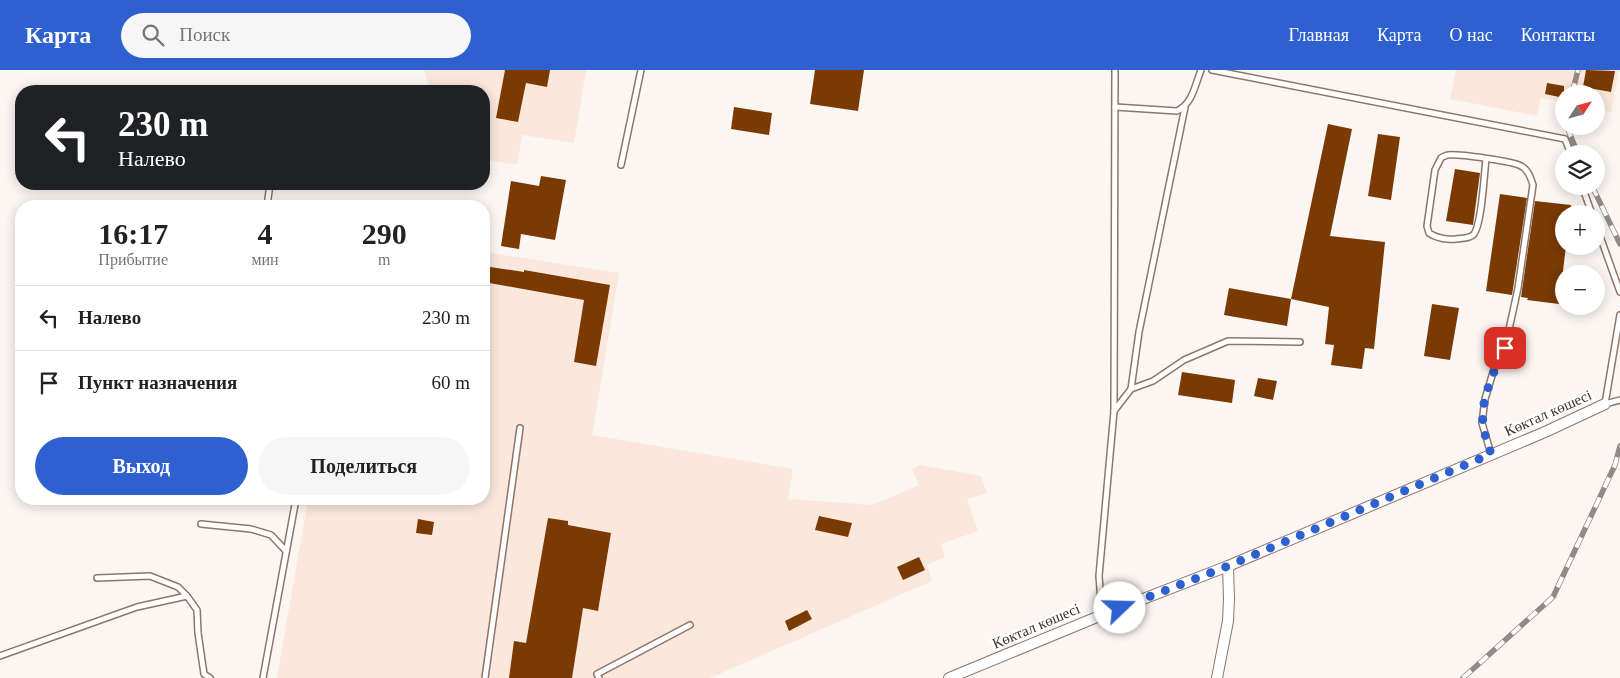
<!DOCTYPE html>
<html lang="ru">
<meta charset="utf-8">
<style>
body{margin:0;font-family:Georgia,serif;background:#f6f6f6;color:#222;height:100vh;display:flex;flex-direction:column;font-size:19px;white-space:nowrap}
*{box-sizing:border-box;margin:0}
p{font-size:16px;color:#767676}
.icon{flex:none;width:28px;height:28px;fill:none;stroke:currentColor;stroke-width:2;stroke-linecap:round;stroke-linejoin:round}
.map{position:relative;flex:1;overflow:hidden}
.side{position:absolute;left:15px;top:130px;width:475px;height:305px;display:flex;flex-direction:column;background:#fff;border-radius:20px;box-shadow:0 2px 12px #0003}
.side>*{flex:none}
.top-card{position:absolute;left:15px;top:15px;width:475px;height:105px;border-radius:20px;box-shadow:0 2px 12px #0003;background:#202124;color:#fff;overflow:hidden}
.needle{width:32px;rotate:54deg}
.controls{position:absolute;left:1555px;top:15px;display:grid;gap:10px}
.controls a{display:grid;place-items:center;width:50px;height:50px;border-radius:50%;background:#fff;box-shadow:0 2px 12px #0003;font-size:25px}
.pin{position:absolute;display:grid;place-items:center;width:42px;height:42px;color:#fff;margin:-21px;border-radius:10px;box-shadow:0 2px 8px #0006}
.me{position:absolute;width:55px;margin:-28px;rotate:69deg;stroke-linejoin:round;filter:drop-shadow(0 0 4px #0008)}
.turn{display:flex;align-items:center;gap:18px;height:105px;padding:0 20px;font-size:22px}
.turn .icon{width:65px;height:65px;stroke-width:2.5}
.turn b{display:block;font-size:35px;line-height:42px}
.eta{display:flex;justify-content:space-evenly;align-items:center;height:85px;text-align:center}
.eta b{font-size:30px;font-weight:700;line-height:35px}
.cta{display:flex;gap:10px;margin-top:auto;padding:10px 20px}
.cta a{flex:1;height:58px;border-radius:30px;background:#2e60cf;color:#fff;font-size:20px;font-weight:700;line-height:58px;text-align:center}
.cta a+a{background:#f6f6f6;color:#222}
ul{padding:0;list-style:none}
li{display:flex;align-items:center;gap:15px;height:65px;padding:0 20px;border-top:1px solid #e0e0e0}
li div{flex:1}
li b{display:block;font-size:19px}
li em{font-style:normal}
header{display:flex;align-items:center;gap:30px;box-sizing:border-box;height:70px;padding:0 25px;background:#2e60cf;color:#fff}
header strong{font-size:24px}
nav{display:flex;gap:28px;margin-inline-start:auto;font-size:18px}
.search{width:350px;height:45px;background:#f6f6f6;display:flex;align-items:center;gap:12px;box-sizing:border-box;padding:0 18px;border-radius:28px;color:#767676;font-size:19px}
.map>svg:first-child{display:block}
.built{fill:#fbe7db}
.building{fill:#793a03}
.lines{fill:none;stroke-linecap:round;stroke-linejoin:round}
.lane-casing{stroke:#8d7668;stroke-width:8}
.street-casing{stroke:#8d7668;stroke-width:12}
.lane{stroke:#fff;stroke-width:5}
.street{stroke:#fff;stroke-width:10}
.rail-casing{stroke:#928a85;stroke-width:5.5}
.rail{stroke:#fff;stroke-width:4;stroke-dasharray:11;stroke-linecap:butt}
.route{stroke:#2e60cf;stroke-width:9;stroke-dasharray:0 16.2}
.labels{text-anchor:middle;stroke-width:5;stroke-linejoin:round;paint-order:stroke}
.street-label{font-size:15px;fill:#3d332d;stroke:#fff}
</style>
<header>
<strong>Карта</strong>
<div class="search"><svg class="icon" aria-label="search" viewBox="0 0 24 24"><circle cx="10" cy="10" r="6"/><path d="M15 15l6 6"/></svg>Поиск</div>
<nav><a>Главная</a><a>Карта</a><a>О нас</a><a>Контакты</a></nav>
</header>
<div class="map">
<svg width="1620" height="608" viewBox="0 0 1620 608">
<rect width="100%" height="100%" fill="#fcf6f3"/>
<g class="built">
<polygon points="424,0 586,0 574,73 522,65 517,95 484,89 484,21 430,21"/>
<polygon points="1456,0 1619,0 1611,42 1596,39 1596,24 1564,24 1564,32 1541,28 1537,46 1450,29"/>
<polygon points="484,182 619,203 592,365 793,399 788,429 872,435 919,415 912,399 920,395 981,406 987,423 967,429 978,461 941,474 945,487 927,495 932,511 710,608 277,608 308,429 484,429"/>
</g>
<g class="building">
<polygon points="505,0 550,0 547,17 526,13 518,52 496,48"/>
<polygon points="815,0 864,0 858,41 810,34"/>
<polygon points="1586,0 1615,1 1611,22 1583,17"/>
<polygon points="1547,13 1564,16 1564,28 1545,24"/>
<polygon points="734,37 772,43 769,65 731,59"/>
<polygon points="1328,54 1352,59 1330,166 1385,172 1374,279 1365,278 1362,299 1331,295 1334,275 1325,274 1329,237 1291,229"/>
<polygon points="1378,64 1400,67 1391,130 1368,126"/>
<polygon points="1455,99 1480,103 1473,155 1446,151"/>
<polygon points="541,106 566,110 555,170 521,164 519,179 501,176 511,111 539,116"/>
<polygon points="1500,124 1527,128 1512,225 1486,221"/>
<polygon points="1535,131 1571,135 1570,144 1564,144 1564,176 1566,176 1559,234 1527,230 1528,228 1521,227"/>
<polygon points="484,196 524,202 524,200 610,215 596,296 574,292 584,230 484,212"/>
<polygon points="1229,218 1291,229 1287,256 1224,245"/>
<polygon points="1432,234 1459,238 1450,290 1424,286"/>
<polygon points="1182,302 1235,310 1232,333 1178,325"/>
<polygon points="1258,308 1277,311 1273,330 1254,326"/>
<polygon points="819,446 852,453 848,467 815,460"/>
<polygon points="548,448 568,451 568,455 611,463 598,541 583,538 572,608 509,608 514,571 526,573"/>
<polygon points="418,449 434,452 432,465 416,463"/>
<polygon points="919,487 925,500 903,510 897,497"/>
<polygon points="807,540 812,549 789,561 785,551"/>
</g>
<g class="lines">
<defs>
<g id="lane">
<polyline points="1212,0 1565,69 1571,84"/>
<path d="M1115 37 1177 41C1193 33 1195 15 1201 0"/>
<path d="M1486 89C1484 105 1482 153 1474 164 1470 169 1462 168 1456 169 1447 170 1436 168 1429 163L1427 156 1435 100 1441 88C1442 87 1447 85 1448 85 1458 84 1513 91 1521 96 1528 99 1531 108 1533 115L1518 218 1508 264 1505 278 1494 299 1485 329 1482 353 1491 384"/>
<polyline points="621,95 641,0"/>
<polyline points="1582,116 1592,144"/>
<polyline points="267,136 270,114"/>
<polyline points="1596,155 1620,222"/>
<polyline points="1620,245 1605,334 1620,330"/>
<polyline points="1131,319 1153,311 1184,290 1228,271 1300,272"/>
<polyline points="1114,341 1131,319 1139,262 1185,37"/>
<polyline points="201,454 251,459 271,465 286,481"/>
<polyline points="97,508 150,506 178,517 187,526"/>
<polyline points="1102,545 1099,506 1114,341 1115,0"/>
<polyline points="0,586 137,537 187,526 197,540 198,563 204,604 210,608"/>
<polyline points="263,608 296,429"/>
<polyline points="485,608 520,358"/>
<polyline points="599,608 597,604 690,555"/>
</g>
<g id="street">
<polyline points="949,608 1102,545 1228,496 1545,362 1605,334"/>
<polyline points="1217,608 1228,551 1229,529 1228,496"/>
</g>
</defs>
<use href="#lane" class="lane-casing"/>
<use href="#street" class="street-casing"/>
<use href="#lane" class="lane"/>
<use href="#street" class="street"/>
<defs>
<g id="rail">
<polyline points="1572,24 1578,0"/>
<polyline points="1569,56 1569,62 1578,84"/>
<polyline points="1592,116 1620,174"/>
<polyline points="1463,608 1553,527 1615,395 1620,376"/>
</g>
</defs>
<use href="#rail" class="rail-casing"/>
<use href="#rail" class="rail"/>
</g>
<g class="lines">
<path class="route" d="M1120 538 1228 496 1491 384C1488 374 1484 364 1483 353 1480 331 1495 298 1505 278"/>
</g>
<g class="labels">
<g class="street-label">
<text transform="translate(1548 343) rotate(-24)" y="5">Көктал көшесі</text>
<text transform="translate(1036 556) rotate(-23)" y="5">Көктал көшесі</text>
</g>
</g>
</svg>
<div class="controls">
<a><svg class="needle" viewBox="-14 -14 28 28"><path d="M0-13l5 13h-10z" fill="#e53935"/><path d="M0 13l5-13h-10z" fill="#767676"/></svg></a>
<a><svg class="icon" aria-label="layers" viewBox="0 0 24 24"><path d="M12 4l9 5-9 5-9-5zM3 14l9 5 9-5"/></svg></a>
<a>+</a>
<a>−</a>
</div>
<div class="pin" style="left:1505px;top:278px;background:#d93025"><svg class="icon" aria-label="arrive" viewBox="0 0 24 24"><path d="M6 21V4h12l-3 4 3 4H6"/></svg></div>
<svg class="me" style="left:1120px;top:538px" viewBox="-20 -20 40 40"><circle r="19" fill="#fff"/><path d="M0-13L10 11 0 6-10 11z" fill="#2e60cf"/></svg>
<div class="top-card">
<div class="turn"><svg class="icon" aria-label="left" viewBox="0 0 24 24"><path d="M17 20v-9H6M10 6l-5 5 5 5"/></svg><div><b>230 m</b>Налево</div></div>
</div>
<section class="side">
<div class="eta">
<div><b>16:17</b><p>Прибытие</p></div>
<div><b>4</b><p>мин</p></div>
<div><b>290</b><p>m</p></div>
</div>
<ul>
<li><svg class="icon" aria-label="left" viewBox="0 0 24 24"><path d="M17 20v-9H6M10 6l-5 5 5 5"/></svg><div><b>Налево</b></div><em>230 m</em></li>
<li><svg class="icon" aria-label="arrive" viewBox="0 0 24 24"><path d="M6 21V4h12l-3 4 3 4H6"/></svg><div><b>Пункт назначения</b></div><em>60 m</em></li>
</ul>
<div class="cta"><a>Выход</a><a>Поделиться</a></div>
</section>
</div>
